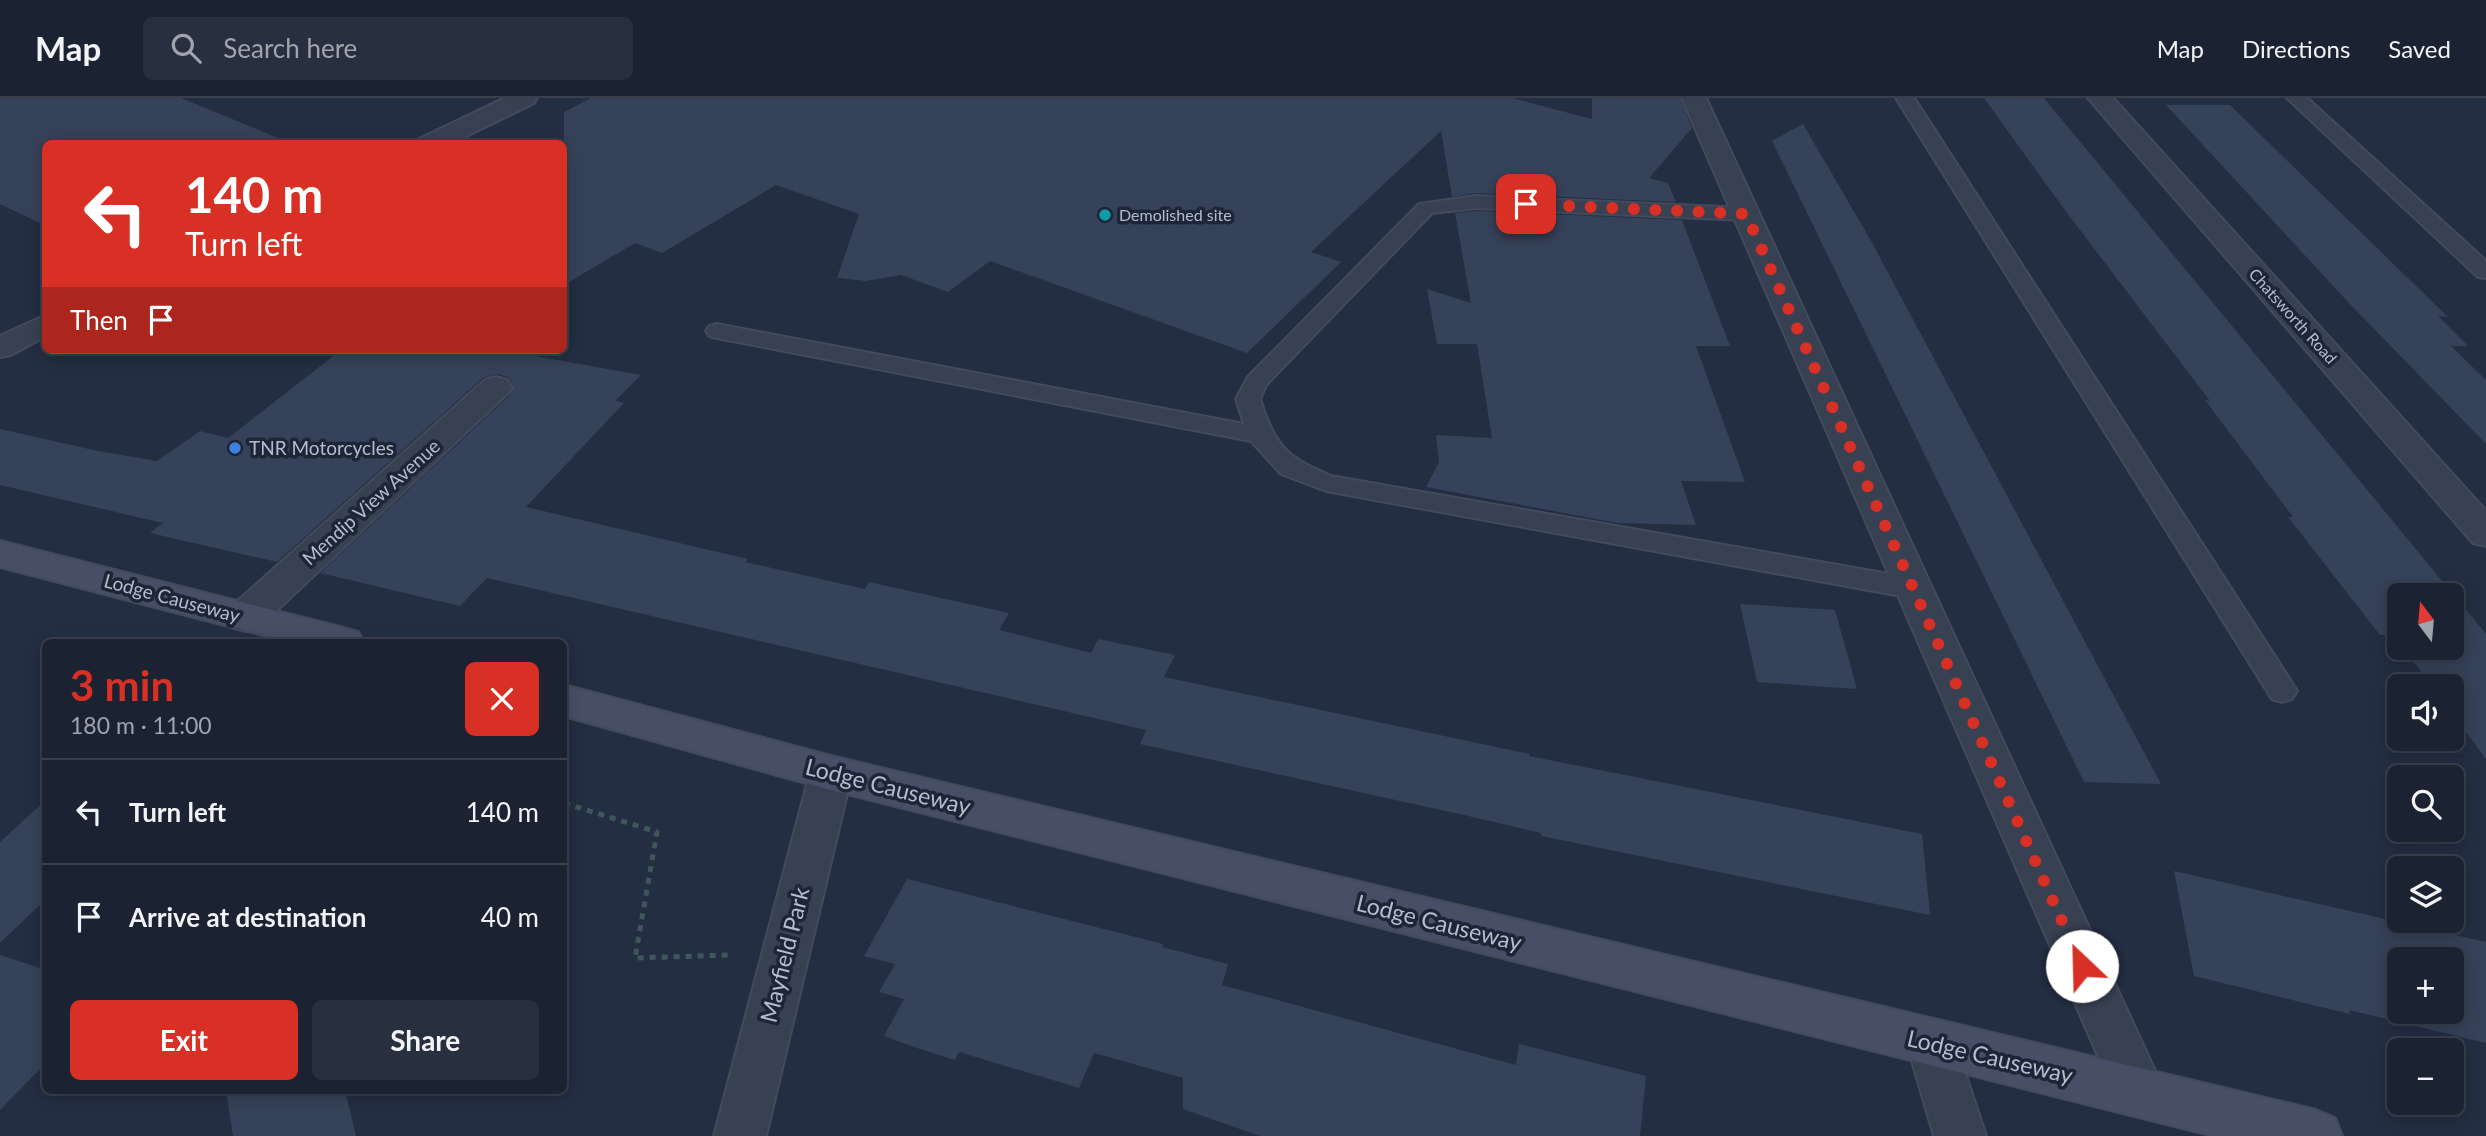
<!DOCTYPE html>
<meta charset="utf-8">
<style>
body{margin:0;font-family:Lato,sans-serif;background:#282f3e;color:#f1f3f6;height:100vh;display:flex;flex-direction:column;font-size:26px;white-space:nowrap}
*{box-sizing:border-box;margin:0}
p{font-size:23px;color:#a0a4ac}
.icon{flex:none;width:38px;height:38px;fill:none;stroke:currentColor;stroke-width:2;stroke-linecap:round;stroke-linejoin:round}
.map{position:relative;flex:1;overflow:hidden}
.details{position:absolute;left:42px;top:541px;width:525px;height:455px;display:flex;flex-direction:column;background:#1b2232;border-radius:10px;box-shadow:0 4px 18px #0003,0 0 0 2px #393f4d}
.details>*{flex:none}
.banner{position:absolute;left:42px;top:42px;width:525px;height:214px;border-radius:10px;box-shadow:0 4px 18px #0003,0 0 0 2px #393f4d;background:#d93025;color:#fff;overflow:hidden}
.needle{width:46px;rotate:344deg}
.fabs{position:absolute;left:2387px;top:485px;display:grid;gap:14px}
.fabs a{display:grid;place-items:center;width:77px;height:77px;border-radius:10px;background:#1b2232;box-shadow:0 4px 18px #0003,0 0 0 2px #393f4d;font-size:35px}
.pin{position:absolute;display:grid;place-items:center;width:60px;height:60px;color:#fff;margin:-30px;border-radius:14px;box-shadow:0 4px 10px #0006}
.me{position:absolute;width:77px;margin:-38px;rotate:336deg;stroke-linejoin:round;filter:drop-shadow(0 0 5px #0008)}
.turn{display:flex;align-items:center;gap:24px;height:147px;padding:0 28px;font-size:32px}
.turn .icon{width:91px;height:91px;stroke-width:2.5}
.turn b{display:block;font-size:49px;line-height:60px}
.then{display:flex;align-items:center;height:66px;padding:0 28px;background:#0003;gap:14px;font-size:26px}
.round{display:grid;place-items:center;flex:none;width:74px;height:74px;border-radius:10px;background:#282f3e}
.overview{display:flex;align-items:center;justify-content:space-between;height:119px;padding:0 28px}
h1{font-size:42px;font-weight:700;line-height:52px;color:#d93025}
.button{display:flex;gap:14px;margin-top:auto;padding:14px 28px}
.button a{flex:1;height:80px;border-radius:10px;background:#d93025;color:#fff;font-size:28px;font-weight:700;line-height:80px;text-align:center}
.button a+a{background:#282f3e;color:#f1f3f6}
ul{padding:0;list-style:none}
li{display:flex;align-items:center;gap:21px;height:105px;padding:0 28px;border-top:2px solid #393f4d}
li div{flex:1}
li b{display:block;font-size:26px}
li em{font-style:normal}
header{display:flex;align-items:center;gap:42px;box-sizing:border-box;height:98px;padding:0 35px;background:#1b2232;border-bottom:2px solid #393f4d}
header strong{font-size:33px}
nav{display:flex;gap:38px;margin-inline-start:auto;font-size:24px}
.search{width:490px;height:63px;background:#282f3e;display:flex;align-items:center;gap:18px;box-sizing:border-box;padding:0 24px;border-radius:10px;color:#a0a4ac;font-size:26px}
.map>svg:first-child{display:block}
.building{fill:#364259;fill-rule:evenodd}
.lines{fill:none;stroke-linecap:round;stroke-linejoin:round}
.service-casing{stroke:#424a5b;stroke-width:4}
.minor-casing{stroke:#424a5b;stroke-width:4}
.secondary-casing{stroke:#424a5b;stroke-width:4}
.path{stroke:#3f565b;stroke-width:5;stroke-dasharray:6 6;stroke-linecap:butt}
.service{fill:#384152;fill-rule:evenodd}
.minor{fill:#384152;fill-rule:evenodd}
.secondary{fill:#464f65;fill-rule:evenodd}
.route{stroke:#d93025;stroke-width:12;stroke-dasharray:0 21.6}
.culture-dot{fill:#0f9aa8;stroke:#1d2637;stroke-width:2.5}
.shop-dot{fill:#3f7fe0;stroke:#1d2637;stroke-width:2.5}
.labels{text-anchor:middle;stroke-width:7;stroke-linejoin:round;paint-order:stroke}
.far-poi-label{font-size:16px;fill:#b5bccc;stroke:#1d2637;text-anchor:start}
.far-street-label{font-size:16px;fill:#b5bccc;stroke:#1d2637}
.poi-label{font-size:19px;fill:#b5bccc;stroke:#1d2637;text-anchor:start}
.street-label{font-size:19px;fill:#b5bccc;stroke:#1d2637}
.near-street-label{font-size:23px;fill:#b5bccc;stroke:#1d2637}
</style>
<header>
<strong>Map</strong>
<div class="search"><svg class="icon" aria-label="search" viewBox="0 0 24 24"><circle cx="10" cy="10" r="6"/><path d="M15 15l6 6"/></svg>Search here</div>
<nav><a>Map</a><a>Directions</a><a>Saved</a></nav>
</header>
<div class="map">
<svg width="2486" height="1038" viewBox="0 0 2486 1038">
<rect width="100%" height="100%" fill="#242e42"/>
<g class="building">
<polygon points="0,0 181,0 288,44 46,46 46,128 0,106"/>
<polygon points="591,0 1512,0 1592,21 1592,0 1680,0 1692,30 1649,80 1668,85 1676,104 1476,95 1452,99 1441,33 1311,154 1341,164 1247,255 990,163 948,194 901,177 866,183 837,180 859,116 776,87 662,155 635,145 564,187 564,14"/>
<polygon points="1984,0 2044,0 2486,536 2486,661 2452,615 2452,588 2432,588 2403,550 2452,550 2452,497 2399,497 2399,544 2394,537 2380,537 2288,419 2293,419 2205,302 2210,303 2064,111"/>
<polygon points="2166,7 2230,7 2448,219 2438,218 2468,248 2451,248 2486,282 2486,346 2347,203"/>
<polygon points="1803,26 1870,141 2161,686 2084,684 1772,43"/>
<polygon points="1476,113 1682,122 1730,248 1696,248 1745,384 1681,383 1696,427 1617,425 1426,389 1439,364 1436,337 1492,340 1477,246 1437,246 1427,191 1471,205 1455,115"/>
<polygon points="341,252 501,252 641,277 615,303 624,305 526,409 748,461 745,464 865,491 869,484 1009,515 999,532 1091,555 1098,541 1175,557 1164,579 1530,656 1529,658 1922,736 1930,817 1541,738 1541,735 1464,717 1140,646 1146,632 487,480 460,508 320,475 509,298 514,287 508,279 497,276 483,280 277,464 150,435 163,425 0,387 0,331 98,353 157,363 200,333 228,340"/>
<polygon points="1740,506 1835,512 1857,591 1757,584"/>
<polygon points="46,702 46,801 0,845 0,744"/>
<path d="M2174 773 2486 844V945L2349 912 2350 916 2194 878ZM2399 861H2452V914H2399Z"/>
<polygon points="907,781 1163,846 1162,849 1228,866 1222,887 1516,967 1519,946 1646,978 1640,1038 1260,1038 1183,1011 1183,980 1094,955 1079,990 959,954 955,962 917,950 884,938 904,901 879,894 895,866 864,858"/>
<polygon points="0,857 46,872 46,965 0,1012"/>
<polygon points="226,992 345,992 356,1038 233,1038"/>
</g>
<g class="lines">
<defs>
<g id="service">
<polygon points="1896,0 1914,0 2292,585 2297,593 2292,601 2282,604 2272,601"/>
<polygon points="2287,0 2307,0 2486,163 2486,180 2478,179"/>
<path d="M1476 98 1746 110 1753 112 1756 116 1753 120 1746 122 1476 110 1432 115 1266 287 1260 301C1275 348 1286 359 1331 378L1912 480 1922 483 1926 490 1922 497 1912 500 1326 393 1281 376 1251 343 717 240 709 238 706 233 709 228 717 226 1244 326 1236 301 1248 279 1419 106Z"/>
</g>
<g id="minor">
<polygon points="505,0 537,0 534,5 450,46 415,46 419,41"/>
<polygon points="1682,0 1706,0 2157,977 2165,994 2157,1011 2139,1019 2121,1011"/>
<polygon points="2088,0 2113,0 2486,413 2486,448 2473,445"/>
<polygon points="46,217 46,238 11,257 0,259 0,238"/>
<polygon points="496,279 507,282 512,289 507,296 259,529 245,533 231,529 226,519 231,509 485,282"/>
<polygon points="831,658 846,663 852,675 766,1038 714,1038 810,675 816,663"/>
<polygon points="1932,923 1950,930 1986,1038 1934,1038 1907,946 1914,930"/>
</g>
<g id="secondary">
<polygon points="0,443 344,530 358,534 364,544 290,544 0,469"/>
<polygon points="564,587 831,658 2316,1012 2335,1020 2342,1038 2214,1038 831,692 564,618"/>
</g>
</defs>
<use href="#service" class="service-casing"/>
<use href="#minor" class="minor-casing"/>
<use href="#secondary" class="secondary-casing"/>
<polyline class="path" points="564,705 657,734 635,860 729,857"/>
<use href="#service" class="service"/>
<use href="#minor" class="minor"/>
<use href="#secondary" class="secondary"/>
</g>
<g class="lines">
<polyline class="route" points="1526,106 1746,116 2082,868"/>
</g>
<circle class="culture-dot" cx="1105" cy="117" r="7"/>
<circle class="shop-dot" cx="235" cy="350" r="7"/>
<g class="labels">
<g class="far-poi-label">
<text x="1119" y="123">Demolished site</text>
</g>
<g class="far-street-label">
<text transform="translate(2293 218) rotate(48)" y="6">Chatsworth Road</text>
</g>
<g class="poi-label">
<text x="249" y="357">TNR Motorcycles</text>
</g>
<g class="street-label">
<text transform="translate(371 404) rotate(-42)" y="7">Mendip View Avenue</text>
<text transform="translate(172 500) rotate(15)" y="7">Lodge Causeway</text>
</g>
<g class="near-street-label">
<text transform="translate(888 689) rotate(14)" y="8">Lodge Causeway</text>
<text transform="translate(1439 825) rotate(14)" y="8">Lodge Causeway</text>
<text transform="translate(785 857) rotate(-76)" y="8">Mayfield Park</text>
<text transform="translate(1990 959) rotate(13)" y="8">Lodge Causeway</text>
</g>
</g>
</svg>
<div class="fabs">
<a><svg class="needle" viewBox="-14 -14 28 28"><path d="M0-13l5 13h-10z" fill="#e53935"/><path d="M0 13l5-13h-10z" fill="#a0a4ac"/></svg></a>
<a><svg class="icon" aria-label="sound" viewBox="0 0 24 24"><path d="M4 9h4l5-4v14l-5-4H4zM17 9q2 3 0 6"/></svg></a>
<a><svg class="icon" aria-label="search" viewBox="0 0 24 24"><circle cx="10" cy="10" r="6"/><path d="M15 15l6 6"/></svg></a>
<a><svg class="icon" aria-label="layers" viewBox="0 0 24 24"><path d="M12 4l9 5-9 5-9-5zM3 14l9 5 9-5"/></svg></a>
<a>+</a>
<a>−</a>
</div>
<div class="pin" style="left:1526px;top:106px;background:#d93025"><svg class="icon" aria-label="arrive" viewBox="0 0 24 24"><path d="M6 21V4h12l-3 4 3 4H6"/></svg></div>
<svg class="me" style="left:2082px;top:868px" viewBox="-20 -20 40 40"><circle r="19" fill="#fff"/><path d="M0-13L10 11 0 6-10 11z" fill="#d93025"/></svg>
<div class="banner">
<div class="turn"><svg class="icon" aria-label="left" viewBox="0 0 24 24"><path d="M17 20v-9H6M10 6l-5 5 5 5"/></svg><div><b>140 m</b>Turn left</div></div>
<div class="then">Then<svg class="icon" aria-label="arrive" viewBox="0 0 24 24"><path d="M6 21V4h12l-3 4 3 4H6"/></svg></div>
</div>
<section class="details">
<div class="overview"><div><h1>3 min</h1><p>180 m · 11:00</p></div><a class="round" style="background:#d93025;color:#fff"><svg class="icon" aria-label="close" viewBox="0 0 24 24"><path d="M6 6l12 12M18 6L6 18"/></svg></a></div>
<ul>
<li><svg class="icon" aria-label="left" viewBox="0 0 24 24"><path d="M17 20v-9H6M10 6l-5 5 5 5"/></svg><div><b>Turn left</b></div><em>140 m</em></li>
<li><svg class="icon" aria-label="arrive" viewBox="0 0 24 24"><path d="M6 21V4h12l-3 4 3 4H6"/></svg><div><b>Arrive at destination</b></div><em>40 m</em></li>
</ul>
<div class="button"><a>Exit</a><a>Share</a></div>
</section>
</div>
